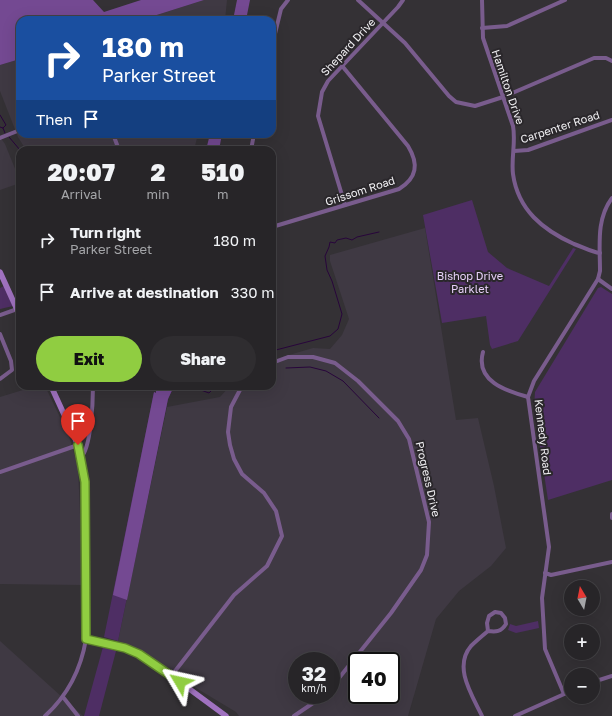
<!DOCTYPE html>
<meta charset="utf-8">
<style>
body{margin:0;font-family:"Golos Text",sans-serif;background:#2f2d30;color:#f1f3f6;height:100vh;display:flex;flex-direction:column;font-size:15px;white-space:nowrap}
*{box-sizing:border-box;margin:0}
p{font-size:13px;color:#a4a5a8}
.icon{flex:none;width:22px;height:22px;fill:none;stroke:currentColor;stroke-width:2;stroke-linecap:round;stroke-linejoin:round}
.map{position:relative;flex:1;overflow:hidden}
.panel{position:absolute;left:16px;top:146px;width:260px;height:244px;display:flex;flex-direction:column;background:#272528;border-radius:12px;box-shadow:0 4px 16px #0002,0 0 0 1px #434245}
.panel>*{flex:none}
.banner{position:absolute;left:16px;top:16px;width:260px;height:122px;border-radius:12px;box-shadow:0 4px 16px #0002,0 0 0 1px #434245;background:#1a4fa0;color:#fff;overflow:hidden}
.needle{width:26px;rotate:350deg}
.buttons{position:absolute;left:564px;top:580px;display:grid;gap:8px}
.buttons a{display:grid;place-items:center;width:36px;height:36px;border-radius:50%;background:#272528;box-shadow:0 4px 16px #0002,0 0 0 1px #434245;font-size:20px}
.speed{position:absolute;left:288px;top:652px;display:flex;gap:8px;font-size:20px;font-weight:700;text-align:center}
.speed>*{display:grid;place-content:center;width:52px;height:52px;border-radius:50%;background:#272528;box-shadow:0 4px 16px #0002,0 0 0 1px #434245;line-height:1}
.speed small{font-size:10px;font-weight:400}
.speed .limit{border:2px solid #111;border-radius:6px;background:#fff;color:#111}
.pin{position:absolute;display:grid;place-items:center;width:34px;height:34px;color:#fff;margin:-41px -17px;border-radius:50% 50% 50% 0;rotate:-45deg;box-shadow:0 0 4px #0007}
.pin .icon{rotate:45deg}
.me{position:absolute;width:44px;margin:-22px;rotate:306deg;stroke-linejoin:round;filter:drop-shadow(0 0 3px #0008)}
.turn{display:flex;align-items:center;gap:14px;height:84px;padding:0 20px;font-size:18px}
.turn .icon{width:52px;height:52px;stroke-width:2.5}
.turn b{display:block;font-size:28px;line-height:34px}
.then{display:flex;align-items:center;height:38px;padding:0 20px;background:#0003;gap:8px;font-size:15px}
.eta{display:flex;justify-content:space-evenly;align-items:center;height:68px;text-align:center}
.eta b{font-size:24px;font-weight:800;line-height:28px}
.button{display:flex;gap:8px;margin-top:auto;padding:8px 20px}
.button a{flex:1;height:46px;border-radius:24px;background:#90cd41;color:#111;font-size:16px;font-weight:800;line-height:46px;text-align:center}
.button a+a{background:#2f2d30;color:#f1f3f6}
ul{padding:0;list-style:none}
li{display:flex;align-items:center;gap:12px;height:52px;padding:0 20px}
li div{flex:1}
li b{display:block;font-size:15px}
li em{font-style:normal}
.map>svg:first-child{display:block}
.built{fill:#3f3943;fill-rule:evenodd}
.green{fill:#4e2e64}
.forest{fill:#744992}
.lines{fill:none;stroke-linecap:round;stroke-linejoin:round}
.stream{stroke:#28053b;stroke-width:1}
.street{stroke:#795c8d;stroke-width:4}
.secondary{stroke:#a072c0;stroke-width:5.5}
.route-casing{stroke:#5e852a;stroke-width:10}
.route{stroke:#90cd41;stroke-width:7}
.labels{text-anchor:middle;stroke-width:4;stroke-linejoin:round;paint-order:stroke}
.street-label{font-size:11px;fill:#f0eff2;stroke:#2a272b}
.park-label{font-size:11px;fill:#e7d0f9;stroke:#2a272b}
</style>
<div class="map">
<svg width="612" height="716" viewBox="0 0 612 716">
<rect width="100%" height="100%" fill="#343135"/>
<g class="built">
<polygon points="204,0 227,0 225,20 141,20"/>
<polygon points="20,59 20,134 198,134 194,150 26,150 18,137 0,91 0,65"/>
<polygon points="0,137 5,144 20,181 20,183 0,190"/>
<path d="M425 228 456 420 478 418 494 486 506 548 491 566 459 591 436 619 408 716H239L236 712 118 641 167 407 220 397 230 386H272V360L313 348 330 349 342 335 349 319 330 261V255ZM297 661H331V695H297ZM357 661H391V695H357Z"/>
<polygon points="36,386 45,386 69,436 78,467 83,585 0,584 0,397"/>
<polygon points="0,641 83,716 0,716"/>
</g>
<g class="green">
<polygon points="472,200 488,252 507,268 549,286 573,248 576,249 518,341 492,349 490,345 486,316 442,323 423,215"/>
<polygon points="4,286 13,306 0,309 0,288"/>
<polygon points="601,287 612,294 612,480 548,500 534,407 535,392 598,288"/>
<polygon points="156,386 174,386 168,399 118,641 104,637 154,392 156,393"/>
<polygon points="538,621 539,628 516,633 508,630 510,624 516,626"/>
<polygon points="103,647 116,651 99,716 84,716"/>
</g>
<g class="forest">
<polygon points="0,0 93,0 104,12 141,0 204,0 141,20 20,20 20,59 0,65"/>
<polygon points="237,0 250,0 246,20 233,20"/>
<polygon points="210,134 222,134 219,150 206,150"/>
<polygon points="156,386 174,386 168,399 127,600 113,595 154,392 156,393"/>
</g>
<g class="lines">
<g class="stream">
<polyline points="0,115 6,125 3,128"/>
<polyline points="0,127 3,128 5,133"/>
<polyline points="9,137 20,150"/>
<polyline points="272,351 330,336 338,329 342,314 332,281 327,270 325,256 329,247 330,242 335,243 337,240 346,238 352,240 357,237 379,232"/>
<polyline points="286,368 310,367 326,371 343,381 379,418"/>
<polyline points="196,386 198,389 209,393 216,386"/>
</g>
<g class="street">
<polyline points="358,0 405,43 449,96 456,102 475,106 503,97 594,58 606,58 612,61"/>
<path d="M482 0 483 38 513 126C516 142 511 158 513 174 518 210 543 230 574 244 583 247 591 252 600 253"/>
<polyline points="482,28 507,26 565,0"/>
<polyline points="272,46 281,9 288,0"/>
<polyline points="113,134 119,150"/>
<polyline points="0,138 20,130"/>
<polyline points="251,150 254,134"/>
<polyline points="514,151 528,150 612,120"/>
<polyline points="345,205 318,116 322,92 328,81 398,7 403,0"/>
<path d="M272 227 399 189C417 178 419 164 408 146L343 67"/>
<polyline points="598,279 612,289"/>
<polyline points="0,315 20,308"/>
<polyline points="0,334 11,361 12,370 0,379"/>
<path d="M483 352C475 381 506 391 528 397"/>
<polyline points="272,363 288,357 313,357 335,363 358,381 398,421 409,439 429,522 427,555 421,570 391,613 331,688"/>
<path d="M81 457C91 449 93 400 93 386"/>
<polyline points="0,472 78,445"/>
<polyline points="612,514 612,518"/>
<polyline points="545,573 551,575 612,562"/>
<polyline points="172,675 234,595 267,566 282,536 276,511 264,493 242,474 234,459 230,445 228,432 231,407 242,386"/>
<polyline points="593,682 612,676"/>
<path d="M564 694 545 649 542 598 549 547 528 397 534 381 598 279 600 271C600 246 596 219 612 198"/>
<polyline points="63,697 78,716"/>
<path d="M45 716C67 696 81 669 86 639"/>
<polyline points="294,716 325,695"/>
<path d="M482 716C472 695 453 667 471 646 476 641 482 636 488 631 496 632 501 632 506 624L505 618 501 613 495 612 489 616 487 623 488 631"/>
<polyline points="515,716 571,691"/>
</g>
<g class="secondary">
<polyline points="0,272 20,316"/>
<polyline points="51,386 78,445 85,482 86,639 125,647 146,657 226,716"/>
</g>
</g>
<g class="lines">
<defs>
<polyline id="route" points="78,445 85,482 86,639 125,648 139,654 180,682"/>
</defs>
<use href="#route" class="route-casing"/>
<use href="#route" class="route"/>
</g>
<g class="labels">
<g class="street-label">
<text transform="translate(348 47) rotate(-47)" y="4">Shepard Drive</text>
<text transform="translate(508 87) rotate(71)" y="4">Hamilton Drive</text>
<text transform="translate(560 127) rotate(-18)" y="4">Carpenter Road</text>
<text transform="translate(360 191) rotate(-18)" y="4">Grissom Road</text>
<text transform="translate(543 437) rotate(83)" y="4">Kennedy Road</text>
<text transform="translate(428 479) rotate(77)" y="4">Progress Drive</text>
</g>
<g class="park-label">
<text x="470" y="280">Bishop Drive<tspan x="470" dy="13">Parklet</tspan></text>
</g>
</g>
</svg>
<div class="buttons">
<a><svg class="needle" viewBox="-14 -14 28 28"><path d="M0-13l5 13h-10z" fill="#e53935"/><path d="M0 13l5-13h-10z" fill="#a4a5a8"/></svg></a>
<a>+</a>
<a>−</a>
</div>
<div class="speed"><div>32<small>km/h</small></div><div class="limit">40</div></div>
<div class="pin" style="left:78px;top:445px;background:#d93025"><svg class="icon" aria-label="arrive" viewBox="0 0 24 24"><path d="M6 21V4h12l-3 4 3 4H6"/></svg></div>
<svg class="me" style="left:180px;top:682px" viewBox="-20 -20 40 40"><path d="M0-17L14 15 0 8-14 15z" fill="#90cd41" stroke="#fff" stroke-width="4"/></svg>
<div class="banner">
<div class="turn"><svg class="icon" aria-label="right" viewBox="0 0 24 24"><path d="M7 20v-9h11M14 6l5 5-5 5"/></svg><div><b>180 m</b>Parker Street</div></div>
<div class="then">Then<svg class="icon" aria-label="arrive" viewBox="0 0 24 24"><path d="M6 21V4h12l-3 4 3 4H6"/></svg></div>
</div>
<section class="panel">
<div class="eta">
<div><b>20:07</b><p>Arrival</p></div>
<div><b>2</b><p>min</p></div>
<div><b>510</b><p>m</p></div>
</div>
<ul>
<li><svg class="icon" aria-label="right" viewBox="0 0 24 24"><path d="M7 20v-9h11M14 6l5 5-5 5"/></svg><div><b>Turn right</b><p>Parker Street</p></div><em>180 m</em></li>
<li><svg class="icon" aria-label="arrive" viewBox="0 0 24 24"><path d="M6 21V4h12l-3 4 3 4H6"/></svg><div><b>Arrive at destination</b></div><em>330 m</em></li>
</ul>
<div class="button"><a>Exit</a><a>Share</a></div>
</section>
</div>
